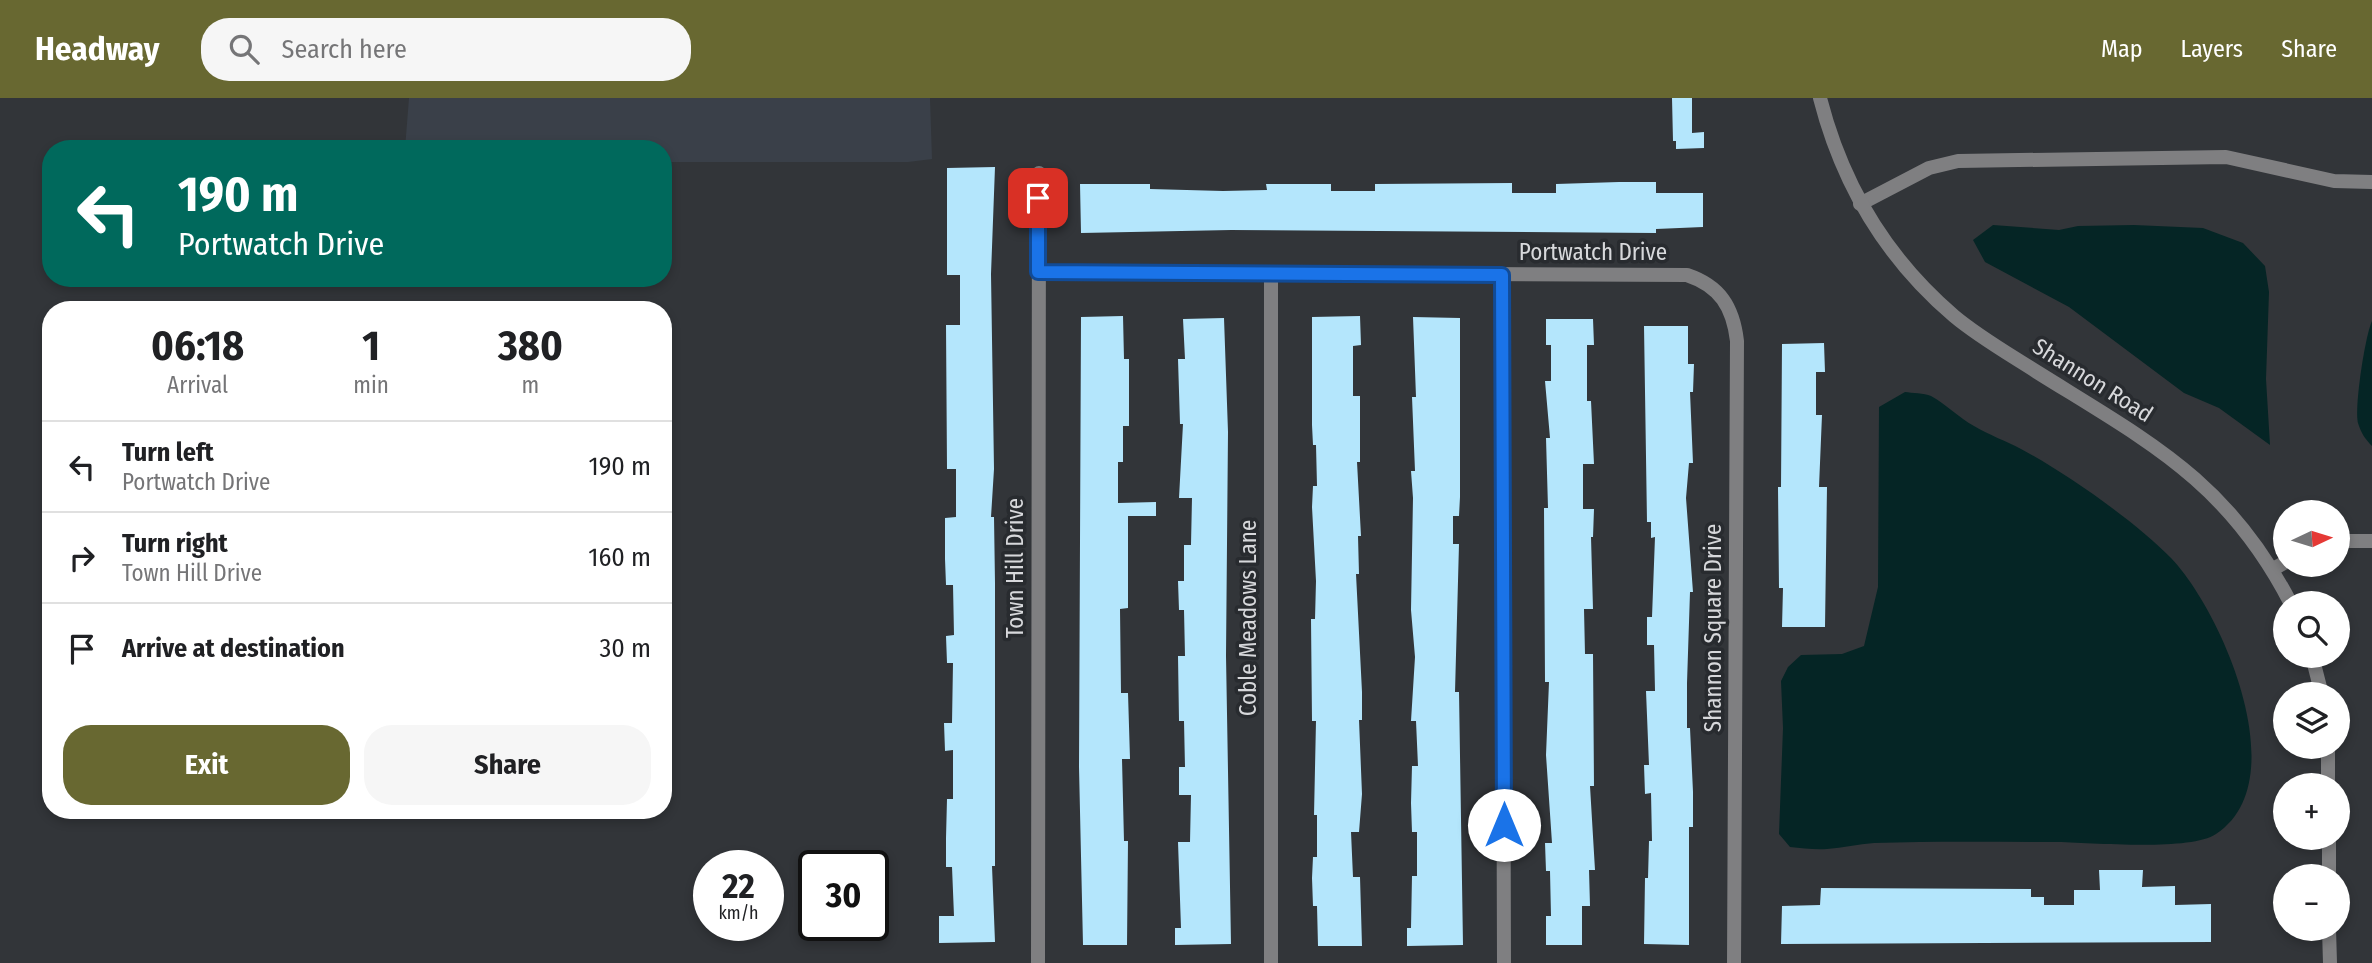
<!DOCTYPE html>
<meta charset="utf-8">
<style>
body{margin:0;font-family:"Fira Sans Condensed",sans-serif;background:#f6f6f6;color:#202124;height:100vh;display:flex;flex-direction:column;font-size:26px;white-space:nowrap}
*{box-sizing:border-box;margin:0}
p{font-size:23px;color:#757577}
.icon{flex:none;width:38px;height:38px;fill:none;stroke:currentColor;stroke-width:2;stroke-linecap:round;stroke-linejoin:round}
.map{position:relative;flex:1;overflow:hidden}
.side{position:absolute;left:42px;top:203px;width:630px;height:518px;display:flex;flex-direction:column;background:#fff;border-radius:28px;box-shadow:0 4px 10px #0003}
.side>*{flex:none}
.banner{position:absolute;left:42px;top:42px;width:630px;height:147px;border-radius:28px;box-shadow:0 4px 10px #0003;background:#00695c;color:#fff;overflow:hidden}
.needle{width:46px;rotate:86deg}
.fabs{position:absolute;left:2273px;top:402px;display:grid;gap:14px}
.fabs a{display:grid;place-items:center;width:77px;height:77px;border-radius:50%;background:#fff;box-shadow:0 4px 10px #0003;font-size:35px}
.speed{position:absolute;left:693px;top:752px;display:flex;gap:14px;font-size:35px;font-weight:700;text-align:center}
.speed>*{display:grid;place-content:center;width:91px;height:91px;border-radius:50%;background:#fff;box-shadow:0 4px 10px #0003;line-height:1}
.speed small{font-size:18px;font-weight:400}
.speed .limit{border:4px solid #111;border-radius:10px;background:#fff;color:#111}
.pin{position:absolute;display:grid;place-items:center;width:60px;height:60px;color:#fff;margin:-30px;border-radius:14px;box-shadow:0 4px 10px #0006}
.me{position:absolute;width:77px;margin:-38px;rotate:0deg;stroke-linejoin:round;filter:drop-shadow(0 0 5px #0008)}
.turn{display:flex;align-items:center;gap:24px;height:147px;padding:0 21px;font-size:32px}
.turn .icon{width:91px;height:91px;stroke-width:2.5}
.turn b{display:block;font-size:49px;line-height:60px}
.eta{display:flex;justify-content:space-evenly;align-items:center;height:119px;text-align:center}
.eta b{font-size:42px;font-weight:700;line-height:49px}
.primary-button{display:flex;gap:14px;margin-top:auto;padding:14px 21px}
.primary-button a{flex:1;height:80px;border-radius:28px;background:#686831;color:#fff;font-size:28px;font-weight:700;line-height:80px;text-align:center}
.primary-button a+a{background:#f6f6f6;color:#202124}
ul{padding:0;list-style:none}
li{display:flex;align-items:center;gap:21px;height:91px;padding:0 21px;border-top:2px solid #e0e0e0}
li div{flex:1}
li b{display:block;font-size:26px}
li em{font-style:normal}
header{display:flex;align-items:center;gap:42px;box-sizing:border-box;height:98px;padding:0 35px;background:#686831;color:#fff}
header strong{font-size:33px}
nav{display:flex;gap:38px;margin-inline-start:auto;font-size:24px}
.search{width:490px;height:63px;background:#f6f6f6;display:flex;align-items:center;gap:18px;box-sizing:border-box;padding:0 24px;border-radius:28px;color:#757577;font-size:26px}
.map>svg:first-child{display:block}
.built{fill:#3a4049}
.water{fill:#052525}
.building{fill:#b4e6fc}
.lines{fill:none;stroke-linecap:round;stroke-linejoin:round}
.minor{stroke:#7f7f81;stroke-width:14}
.tertiary{stroke:#7f7f81;stroke-width:14}
.route-casing{stroke:#114b97;stroke-width:18}
.route{stroke:#1a73e8;stroke-width:12}
.labels{text-anchor:middle;stroke-width:7;stroke-linejoin:round;paint-order:stroke}
.street-label{font-size:23px;fill:#d7d8db;stroke:#282b2f}
</style>
<header>
<strong>Headway</strong>
<div class="search"><svg class="icon" aria-label="search" viewBox="0 0 24 24"><circle cx="10" cy="10" r="6"/><path d="M15 15l6 6"/></svg>Search here</div>
<nav><a>Map</a><a>Layers</a><a>Share</a></nav>
</header>
<div class="map">
<svg width="2372" height="865" viewBox="0 0 2372 865">
<rect width="100%" height="100%" fill="#323539"/>
<polygon class="built" points="409,0 930,0 932,61 908,64 663,64 663,51 405,51"/>
<g class="water">
<polygon points="1993,127 2059,132 2078,128 2134,127 2203,130 2243,145 2265,168 2269,194 2266,281 2270,347 2219,310 2184,295 2069,209 1985,164 1973,142"/>
<path d="M2372 223V348C2365 341 2361 335 2358 325 2354 310 2365 238 2372 223Z"/>
<path d="M1905 294C1912 295 1924 295 1931 298 1946 306 1959 320 1974 328 1989 337 2006 343 2021 351 2066 375 2136 424 2171 460 2221 512 2297 683 2216 736 2189 754 2089 744 2054 744 1994 744 1934 743 1874 745 1858 746 1843 750 1827 751 1815 752 1802 750 1790 749L1779 736 1783 630 1781 583 1788 569 1801 557 1842 556 1864 548 1878 489 1879 309Z"/>
</g>
<g class="building">
<polygon points="1672,0 1692,0 1692,35 1704,34 1704,50 1676,51 1676,43 1673,43"/>
<polygon points="995,69 991,176 994,371 991,419 994,419 995,485 995,768 992,768 995,844 939,845 939,818 954,818 952,769 946,769 946,740 947,701 953,701 953,652 945,653 944,625 952,625 953,565 947,565 946,538 954,537 953,487 946,487 945,461 945,420 956,419 956,371 947,371 946,227 960,227 960,177 947,177 947,70"/>
<polygon points="1619,84 1656,84 1656,95 1703,95 1703,129 1656,131 1656,135 1231,132 1081,135 1080,86 1150,86 1150,91 1223,93 1267,92 1266,86 1331,86 1331,93 1375,93 1375,86 1512,85 1512,95 1556,95 1556,86"/>
<polygon points="1123,218 1124,261 1129,261 1129,328 1123,328 1123,364 1118,364 1118,405 1156,404 1156,418 1128,418 1128,510 1120,511 1121,595 1128,595 1130,661 1122,661 1124,743 1128,743 1127,847 1083,847 1079,669 1081,219"/>
<polygon points="1360,218 1361,247 1353,248 1353,298 1360,298 1360,364 1357,364 1361,438 1358,438 1359,476 1356,476 1362,594 1362,622 1359,622 1362,696 1359,734 1351,734 1353,779 1360,779 1362,848 1318,848 1317,808 1313,808 1312,780 1313,759 1317,759 1317,717 1314,717 1316,623 1312,623 1311,521 1315,521 1316,483 1312,409 1313,388 1317,388 1316,347 1313,347 1312,327 1312,219"/>
<polygon points="1413,219 1460,220 1460,399 1459,418 1453,418 1453,446 1459,446 1455,594 1459,594 1463,847 1407,848 1407,830 1411,830 1412,778 1417,778 1417,734 1412,734 1411,705 1412,668 1418,668 1416,623 1411,623 1415,559 1411,512 1413,400 1411,373 1415,373 1412,299 1416,299"/>
<polygon points="1224,220 1228,334 1226,558 1231,846 1175,847 1175,830 1181,830 1178,744 1190,744 1191,697 1179,697 1179,669 1185,669 1184,623 1179,623 1178,558 1185,558 1184,512 1179,512 1178,483 1184,483 1184,447 1191,447 1192,400 1179,400 1183,326 1180,326 1178,261 1185,261 1183,221"/>
<polygon points="1546,221 1593,221 1594,247 1587,247 1587,303 1591,303 1594,366 1583,366 1583,411 1594,411 1593,439 1591,439 1593,511 1584,511 1585,556 1593,556 1594,688 1590,688 1595,772 1589,772 1590,808 1582,808 1582,847 1546,847 1546,818 1551,818 1550,773 1546,773 1545,745 1552,745 1546,657 1549,584 1545,584 1544,410 1548,410 1546,340 1550,340 1545,283 1551,283 1551,247 1546,247"/>
<polygon points="1644,228 1688,228 1688,266 1694,266 1693,294 1690,294 1693,365 1689,365 1686,400 1693,494 1690,494 1687,585 1687,630 1690,630 1693,694 1693,729 1689,729 1689,847 1644,846 1645,780 1648,780 1649,743 1652,743 1651,695 1645,696 1644,667 1649,667 1646,593 1655,593 1654,547 1647,547 1647,519 1652,519 1655,439 1651,440 1651,424 1647,424"/>
<polygon points="1824,245 1825,274 1816,274 1816,317 1822,317 1819,389 1827,389 1825,529 1782,529 1783,490 1779,490 1778,389 1781,389 1782,246"/>
<polygon points="2099,772 2143,772 2142,789 2175,788 2175,807 2211,806 2211,844 1781,846 1782,808 1820,807 1821,790 2031,791 2031,799 2044,799 2044,807 2074,807 2074,792 2100,792"/>
</g>
<g class="lines">
<g class="minor">
<polyline points="1860,106 1929,70 1958,63 2226,59 2334,83 2372,84"/>
<path d="M1038 174 1687 177C1720 188 1733 209 1737 243L1734 865"/>
<polyline points="1502,177 1504,865"/>
<polyline points="2338,443 2372,443"/>
<polyline points="2273,471 2286,464"/>
<polyline points="1038,865 1039,75"/>
<polyline points="1271,865 1271,176"/>
</g>
<g class="tertiary">
<path d="M1820 0C1842 86 1886 160 1954 218 1979 239 2009 256 2037 274 2149 344 2228 383 2291 506"/>
<polyline points="2312,558 2322,597"/>
<polyline points="2328,649 2328,688"/>
<polyline points="2329,740 2329,779"/>
<polyline points="2329,831 2330,865"/>
</g>
</g>
<g class="lines">
<defs>
<polyline id="route" points="1038,100 1038,174 1502,177 1504,727"/>
</defs>
<use href="#route" class="route-casing"/>
<use href="#route" class="route"/>
</g>
<g class="labels">
<g class="street-label">
<text x="1593" y="162">Portwatch Drive</text>
<text transform="translate(2093 282) rotate(32)" y="8">Shannon Road</text>
<text transform="translate(1015 470) rotate(-90)" y="8">Town Hill Drive</text>
<text transform="translate(1248 520) rotate(-90)" y="8">Coble Meadows Lane</text>
<text transform="translate(1713 530) rotate(-90)" y="8">Shannon Square Drive</text>
</g>
</g>
</svg>
<div class="fabs">
<a><svg class="needle" viewBox="-14 -14 28 28"><path d="M0-13l5 13h-10z" fill="#e53935"/><path d="M0 13l5-13h-10z" fill="#757577"/></svg></a>
<a><svg class="icon" aria-label="search" viewBox="0 0 24 24"><circle cx="10" cy="10" r="6"/><path d="M15 15l6 6"/></svg></a>
<a><svg class="icon" aria-label="layers" viewBox="0 0 24 24"><path d="M12 4l9 5-9 5-9-5zM3 14l9 5 9-5"/></svg></a>
<a>+</a>
<a>−</a>
</div>
<div class="speed"><div>22<small>km/h</small></div><div class="limit">30</div></div>
<div class="pin" style="left:1038px;top:100px;background:#d93025"><svg class="icon" aria-label="arrive" viewBox="0 0 24 24"><path d="M6 21V4h12l-3 4 3 4H6"/></svg></div>
<svg class="me" style="left:1504px;top:727px" viewBox="-20 -20 40 40"><circle r="19" fill="#fff"/><path d="M0-13L10 11 0 6-10 11z" fill="#1a73e8"/></svg>
<div class="banner">
<div class="turn"><svg class="icon" aria-label="left" viewBox="0 0 24 24"><path d="M17 20v-9H6M10 6l-5 5 5 5"/></svg><div><b>190 m</b>Portwatch Drive</div></div>
</div>
<section class="side">
<div class="eta">
<div><b>06:18</b><p>Arrival</p></div>
<div><b>1</b><p>min</p></div>
<div><b>380</b><p>m</p></div>
</div>
<ul>
<li><svg class="icon" aria-label="left" viewBox="0 0 24 24"><path d="M17 20v-9H6M10 6l-5 5 5 5"/></svg><div><b>Turn left</b><p>Portwatch Drive</p></div><em>190 m</em></li>
<li><svg class="icon" aria-label="right" viewBox="0 0 24 24"><path d="M7 20v-9h11M14 6l5 5-5 5"/></svg><div><b>Turn right</b><p>Town Hill Drive</p></div><em>160 m</em></li>
<li><svg class="icon" aria-label="arrive" viewBox="0 0 24 24"><path d="M6 21V4h12l-3 4 3 4H6"/></svg><div><b>Arrive at destination</b></div><em>30 m</em></li>
</ul>
<div class="primary-button"><a>Exit</a><a>Share</a></div>
</section>
</div>
